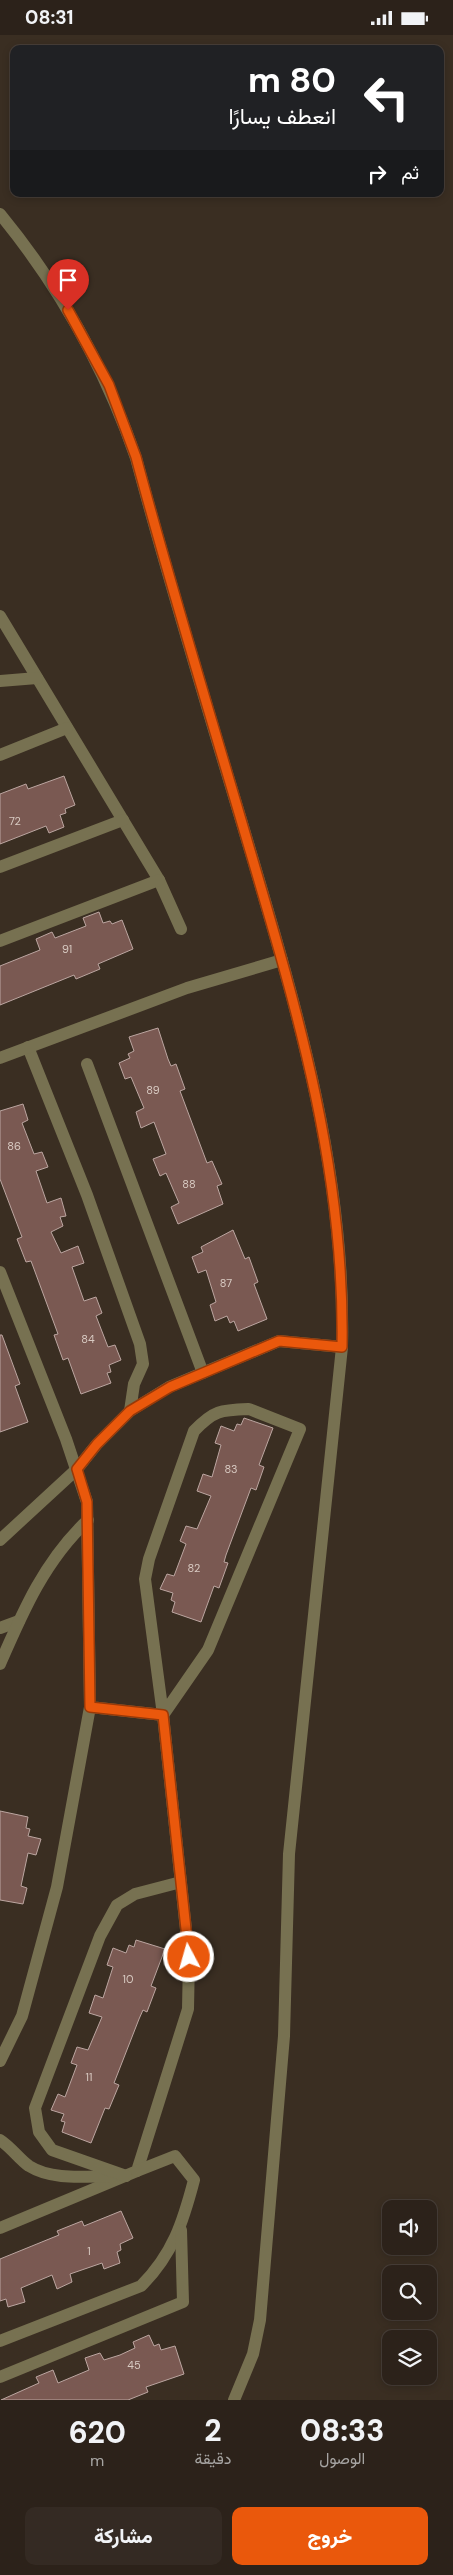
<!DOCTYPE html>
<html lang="ar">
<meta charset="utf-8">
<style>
body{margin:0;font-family:"DM Sans",Vazirmatn,sans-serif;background:#342a23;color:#f1f3f6;direction:rtl;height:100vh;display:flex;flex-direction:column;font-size:19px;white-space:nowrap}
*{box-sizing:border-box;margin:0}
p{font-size:16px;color:#a6a4a2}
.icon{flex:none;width:28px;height:28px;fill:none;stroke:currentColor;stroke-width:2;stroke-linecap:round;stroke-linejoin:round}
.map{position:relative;height:2365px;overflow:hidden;direction:ltr}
.sheet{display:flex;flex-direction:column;background:#2c221a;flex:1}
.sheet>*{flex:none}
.guide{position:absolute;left:10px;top:10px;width:434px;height:152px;border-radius:10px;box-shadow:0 2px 8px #0003,0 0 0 1px #483f39;direction:rtl;background:#202124;color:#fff;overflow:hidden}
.fabs{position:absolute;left:382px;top:2165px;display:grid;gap:10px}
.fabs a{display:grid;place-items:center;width:55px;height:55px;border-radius:10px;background:#2c221a;box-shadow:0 2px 8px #0003,0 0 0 1px #483f39;font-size:25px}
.pin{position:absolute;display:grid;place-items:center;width:42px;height:42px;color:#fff;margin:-51px -21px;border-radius:50% 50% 50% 0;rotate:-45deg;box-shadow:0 0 5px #0007}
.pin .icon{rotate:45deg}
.me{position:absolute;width:55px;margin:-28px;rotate:354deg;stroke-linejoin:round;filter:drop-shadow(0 0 4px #0008)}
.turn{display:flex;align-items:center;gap:18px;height:105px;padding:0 25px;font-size:22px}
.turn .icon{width:65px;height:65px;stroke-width:2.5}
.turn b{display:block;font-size:35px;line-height:42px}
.then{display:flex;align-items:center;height:48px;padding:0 25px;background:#0003;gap:10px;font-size:19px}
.eta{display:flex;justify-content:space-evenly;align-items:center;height:85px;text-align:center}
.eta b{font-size:30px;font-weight:800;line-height:35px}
.button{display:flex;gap:10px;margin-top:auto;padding:10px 25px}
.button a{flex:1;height:58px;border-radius:10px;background:#ea580c;color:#fff;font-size:20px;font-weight:800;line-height:58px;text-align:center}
.button a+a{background:#342a23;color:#f1f3f6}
.status{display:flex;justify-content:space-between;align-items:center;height:35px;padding:0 25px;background:#2c221a;direction:ltr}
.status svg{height:14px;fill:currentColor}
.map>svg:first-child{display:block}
.building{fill:#7a5952;stroke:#bca6a1}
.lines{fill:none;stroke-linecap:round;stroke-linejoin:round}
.minor{stroke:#777151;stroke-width:12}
.route-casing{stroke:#983908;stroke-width:12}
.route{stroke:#ea580c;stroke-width:9}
.labels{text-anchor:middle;stroke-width:5;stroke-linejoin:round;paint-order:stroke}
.number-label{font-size:11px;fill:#d8cac2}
</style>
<div class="status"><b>08:31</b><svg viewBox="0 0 49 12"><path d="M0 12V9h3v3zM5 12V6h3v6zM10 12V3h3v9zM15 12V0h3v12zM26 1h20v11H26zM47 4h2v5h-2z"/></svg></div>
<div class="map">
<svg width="453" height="2365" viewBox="0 0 453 2365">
<rect width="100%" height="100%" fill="#3a2e22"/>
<g class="building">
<polygon points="64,741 75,770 65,774 66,778 60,780 64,792 49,798 46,791 0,809 0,759 26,749 28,754"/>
<polygon points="99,877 103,888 110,886 112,889 122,885 133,914 98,929 100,934 76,944 74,940 0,970 0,931 40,915 36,904 52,897 55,903 86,891 83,883"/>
<polygon points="158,993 168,1024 171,1031 176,1029 185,1054 180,1056 207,1128 212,1126 222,1149 217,1151 223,1169 178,1189 171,1172 179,1168 166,1138 160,1141 153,1124 166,1119 154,1087 141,1093 136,1077 144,1073 131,1042 125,1044 119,1028 130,1023 128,1019 134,1016 129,1002"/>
<polygon points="23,1069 28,1085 22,1088 34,1119 42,1117 48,1132 36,1136 47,1168 61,1163 66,1181 60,1182 63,1191 51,1197 61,1218 78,1211 84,1228 72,1232 84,1266 96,1262 102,1278 96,1281 108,1312 115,1310 121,1325 109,1330 111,1337 107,1338 111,1348 81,1359 68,1323 63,1325 54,1300 58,1299 34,1234 31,1226 26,1227 17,1204 22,1202 0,1144 0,1076"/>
<polygon points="233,1195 245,1224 249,1222 258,1247 254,1249 267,1284 238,1296 234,1286 230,1288 227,1281 215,1286 210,1270 216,1267 206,1235 198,1238 192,1222 203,1217 201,1212"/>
<polygon points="0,1300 2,1300 20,1349 15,1351 28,1387 0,1397"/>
<polygon points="244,1383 273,1393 259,1430 264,1432 256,1455 251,1453 226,1520 224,1527 228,1528 219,1553 214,1551 201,1587 172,1577 175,1567 171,1565 173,1558 160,1554 167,1539 174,1541 186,1509 180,1506 186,1491 197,1494 211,1461 197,1456 203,1439 212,1442 221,1410 215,1408 221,1391 234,1396 237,1389 241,1390"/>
<polygon points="0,1776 28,1782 26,1793 30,1794 28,1801 41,1804 36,1820 28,1818 21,1851 27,1853 23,1869 0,1865"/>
<polygon points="136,1905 165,1914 151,1951 156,1953 147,1977 143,1975 139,1984 114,2048 119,2050 109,2074 105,2073 91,2108 62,2097 65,2087 61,2086 64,2079 51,2075 58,2059 65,2062 77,2030 71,2028 77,2012 88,2015 102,1982 89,1978 95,1960 103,1963 113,1932 107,1930 113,1913 126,1918 129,1910 134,1912"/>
<polygon points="121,2176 133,2203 120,2209 121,2215 117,2217 120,2228 104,2234 102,2228 70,2239 72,2247 57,2254 52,2240 21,2253 25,2267 8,2272 6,2264 0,2266 0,2224 59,2200 57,2196 82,2186 84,2191"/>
<polygon points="149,2300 154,2311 159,2309 161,2315 175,2311 184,2339 146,2352 148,2357 128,2365 1,2365 39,2348 36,2342 53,2335 58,2348 89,2335 85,2323 100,2318 104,2325 120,2320 135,2313 133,2307"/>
</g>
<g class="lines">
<g class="minor">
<path d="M0 179C60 252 105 333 136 423 172 558 213 691 253 825 300 984 346 1144 342 1312L289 1819 284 2001 260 2285 253 2319 234 2365"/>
<polyline points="0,581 159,845 181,894"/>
<polyline points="0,646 37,643"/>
<polyline points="0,720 67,693"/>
<polyline points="0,832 123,785"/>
<polyline points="0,906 159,845"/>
<polyline points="28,1012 87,1160 140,1309 143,1329 134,1349 130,1376"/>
<polyline points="0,1023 187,953 282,925"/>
<polyline points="87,1029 203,1338"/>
<polyline points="0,1237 66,1404 87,1467 90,1672 163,1680 189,1923 188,1974 137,2136 0,2193"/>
<path d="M249 1374 300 1394 208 1615 163 1680 145 1544 149 1524 194 1396C214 1375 221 1375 249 1374Z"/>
<polyline points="0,1505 77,1434 97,1409 130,1376 169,1352 279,1306 342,1312"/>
<polyline points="0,1593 19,1586"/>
<path d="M0 1629C23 1576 45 1525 88 1485"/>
<polyline points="0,2026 22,1981 57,1852 90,1672"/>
<path d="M0 2105C11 2112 19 2124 29 2131 53 2146 86 2141 113 2141"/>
<polyline points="126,2141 52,2115 39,2097 35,2073 100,1901 117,1870 135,1859 181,1847"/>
<path d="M0 2306 141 2251C173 2219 183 2187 194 2145L175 2121 137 2136"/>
<polyline points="0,2342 183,2267 181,2195"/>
</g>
</g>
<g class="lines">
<defs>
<path id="route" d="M68 275 109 350 136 422C171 553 211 682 249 812 298 978 345 1136 342 1312L279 1306 170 1352 130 1376 97 1409 77 1434 87 1467 90 1672 163 1680 189 1922"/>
</defs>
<use href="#route" class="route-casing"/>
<use href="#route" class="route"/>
</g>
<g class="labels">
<g class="number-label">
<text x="15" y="790">72</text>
<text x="67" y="918">91</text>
<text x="153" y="1059">89</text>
<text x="14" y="1115">86</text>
<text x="189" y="1153">88</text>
<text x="226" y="1252">87</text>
<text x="88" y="1308">84</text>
<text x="231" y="1438">83</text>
<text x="194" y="1537">82</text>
<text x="128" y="1948">10</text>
<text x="89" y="2046">11</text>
<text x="89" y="2220">1</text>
<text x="134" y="2334">45</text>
</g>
</g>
</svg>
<div class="fabs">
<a><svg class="icon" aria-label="sound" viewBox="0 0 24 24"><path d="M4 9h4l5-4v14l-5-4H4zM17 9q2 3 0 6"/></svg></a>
<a><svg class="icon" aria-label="search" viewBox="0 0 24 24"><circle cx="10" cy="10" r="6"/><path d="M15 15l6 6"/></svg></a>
<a><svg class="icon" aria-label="layers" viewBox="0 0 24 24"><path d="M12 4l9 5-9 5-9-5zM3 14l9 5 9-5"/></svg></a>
</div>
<div class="pin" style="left:68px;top:275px;background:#d93025"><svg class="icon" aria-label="arrive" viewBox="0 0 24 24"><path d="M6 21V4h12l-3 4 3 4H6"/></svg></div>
<svg class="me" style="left:189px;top:1922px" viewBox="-20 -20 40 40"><circle r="17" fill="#ea580c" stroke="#fff" stroke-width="3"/><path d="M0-11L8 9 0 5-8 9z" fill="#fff"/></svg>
<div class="guide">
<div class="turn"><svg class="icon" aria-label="left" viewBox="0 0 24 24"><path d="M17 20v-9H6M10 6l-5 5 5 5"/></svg><div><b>80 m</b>انعطف يسارًا</div></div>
<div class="then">ثم<svg class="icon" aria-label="right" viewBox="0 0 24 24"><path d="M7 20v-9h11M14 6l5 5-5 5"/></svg></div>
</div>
</div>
<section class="sheet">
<div class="eta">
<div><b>08:33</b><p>الوصول</p></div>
<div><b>2</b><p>دقيقة</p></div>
<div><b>620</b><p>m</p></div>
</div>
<div class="button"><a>خروج</a><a>مشاركة</a></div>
</section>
